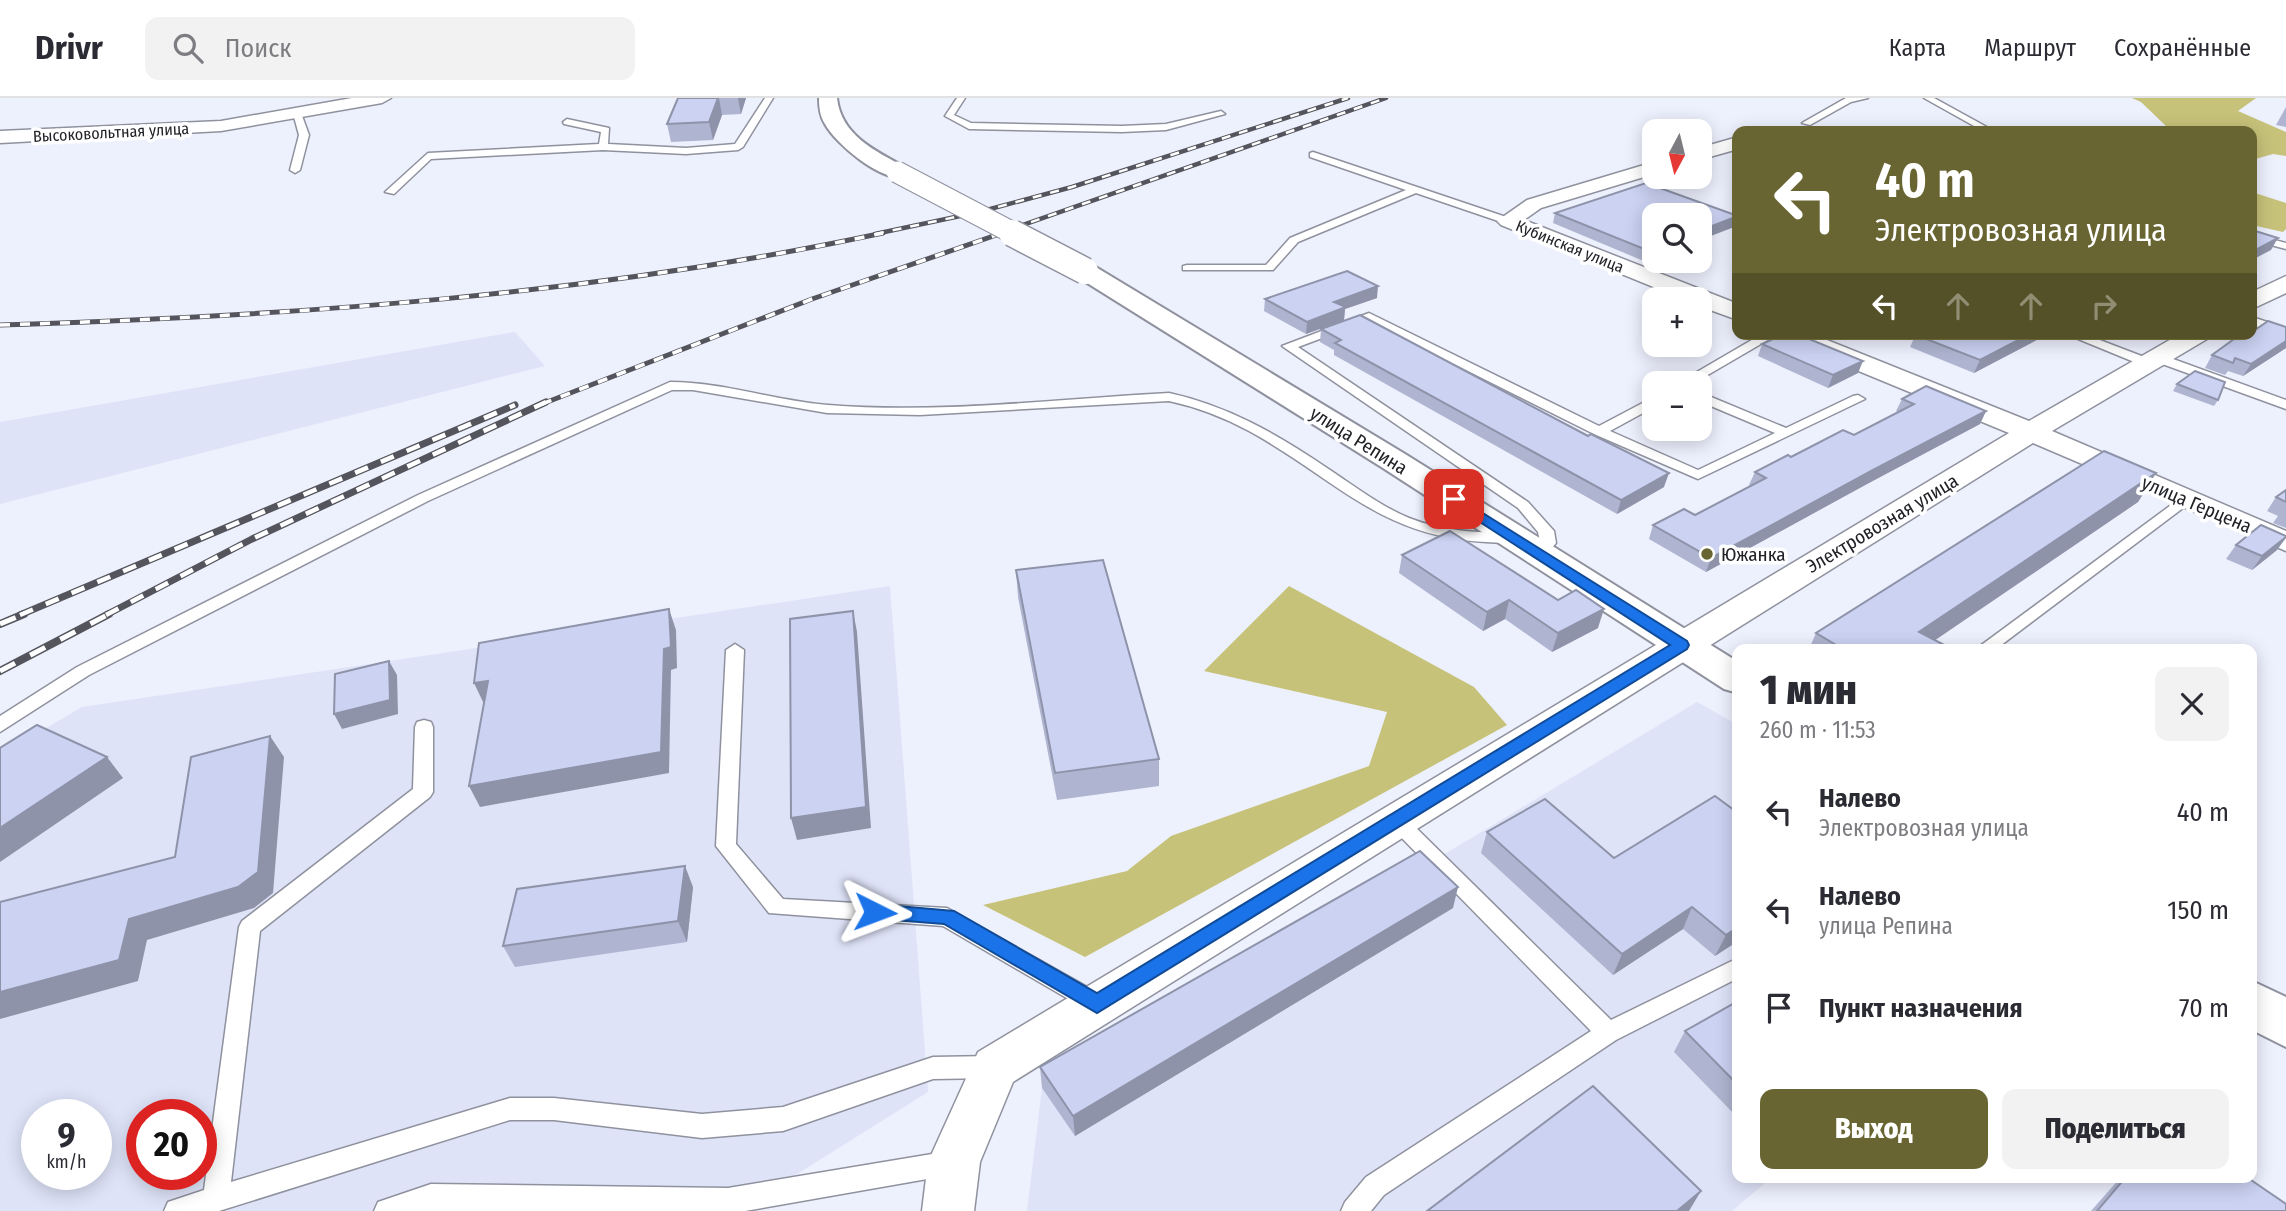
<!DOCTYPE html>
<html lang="ru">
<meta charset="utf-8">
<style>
body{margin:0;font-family:"Fira Sans Condensed",sans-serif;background:#f2f2f3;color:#2b2b33;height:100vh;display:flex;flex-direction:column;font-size:26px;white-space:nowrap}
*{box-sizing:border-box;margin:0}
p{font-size:23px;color:#7c7c81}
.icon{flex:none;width:38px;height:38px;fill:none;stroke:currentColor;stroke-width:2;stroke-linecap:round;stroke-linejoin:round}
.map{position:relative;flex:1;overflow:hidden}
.drawer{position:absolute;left:1732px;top:546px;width:525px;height:539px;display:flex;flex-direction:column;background:#fff;border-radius:14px;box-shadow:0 4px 18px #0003}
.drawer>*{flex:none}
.top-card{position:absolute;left:1732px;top:28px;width:525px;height:214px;border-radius:14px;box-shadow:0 4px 18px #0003;background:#696532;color:#fff;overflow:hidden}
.needle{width:46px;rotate:187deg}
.tools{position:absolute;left:1642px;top:21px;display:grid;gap:14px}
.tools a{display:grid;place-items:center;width:70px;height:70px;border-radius:14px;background:#fff;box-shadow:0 4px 18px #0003;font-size:35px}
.speed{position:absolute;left:21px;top:1001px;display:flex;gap:14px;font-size:35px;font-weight:700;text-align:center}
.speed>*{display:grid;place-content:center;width:91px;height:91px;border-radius:50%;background:#fff;box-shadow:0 4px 18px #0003;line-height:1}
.speed small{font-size:18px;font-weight:400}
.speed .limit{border:10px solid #d22;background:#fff;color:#111}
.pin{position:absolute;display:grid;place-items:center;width:60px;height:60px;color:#fff;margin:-30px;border-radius:14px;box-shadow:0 4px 10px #0006}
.me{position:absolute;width:77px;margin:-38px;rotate:93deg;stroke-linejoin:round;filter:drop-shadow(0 0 5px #0008)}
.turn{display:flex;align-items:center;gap:24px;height:147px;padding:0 28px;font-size:32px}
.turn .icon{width:91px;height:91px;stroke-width:2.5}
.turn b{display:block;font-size:49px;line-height:60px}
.lanes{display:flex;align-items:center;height:66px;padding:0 28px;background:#0003;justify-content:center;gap:35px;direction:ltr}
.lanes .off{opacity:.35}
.round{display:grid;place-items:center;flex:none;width:74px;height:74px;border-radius:14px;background:#f2f2f3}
.summary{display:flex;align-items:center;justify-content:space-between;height:119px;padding:0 28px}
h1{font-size:42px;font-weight:800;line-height:52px}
.cta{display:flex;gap:14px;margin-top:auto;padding:14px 28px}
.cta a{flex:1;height:80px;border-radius:14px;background:#696532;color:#fff;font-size:28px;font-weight:800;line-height:80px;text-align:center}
.cta a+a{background:#f2f2f3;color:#2b2b33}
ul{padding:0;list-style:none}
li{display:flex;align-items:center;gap:21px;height:98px;padding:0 28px}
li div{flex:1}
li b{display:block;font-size:26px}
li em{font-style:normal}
header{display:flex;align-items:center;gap:42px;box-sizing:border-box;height:98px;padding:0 35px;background:#fff;border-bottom:2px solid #e1e1e2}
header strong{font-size:33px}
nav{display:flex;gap:38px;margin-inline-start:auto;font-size:24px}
.search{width:490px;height:63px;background:#f2f2f3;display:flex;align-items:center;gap:18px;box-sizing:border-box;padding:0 24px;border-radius:14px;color:#7c7c81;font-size:26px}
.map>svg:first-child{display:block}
.built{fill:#dee3f8;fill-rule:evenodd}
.green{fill:#c7c27a}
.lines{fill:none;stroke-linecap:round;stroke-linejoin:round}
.service-casing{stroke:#8f929e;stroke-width:3}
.minor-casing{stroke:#8f929e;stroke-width:3}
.secondary-casing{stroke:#8f929e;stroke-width:4}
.service{fill:#fff;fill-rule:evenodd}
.minor{fill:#fff;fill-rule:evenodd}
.secondary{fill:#fff;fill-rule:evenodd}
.rail-far3-casing{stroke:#54555c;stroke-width:4.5}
.rail-far2-casing{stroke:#54555c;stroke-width:5}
.rail-far1-casing{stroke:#54555c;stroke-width:7}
.rail-casing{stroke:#54555c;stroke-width:8}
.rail-far3{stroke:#fff;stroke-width:2.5;stroke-dasharray:9;stroke-linecap:butt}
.rail-far2{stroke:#fff;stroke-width:3.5;stroke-dasharray:10;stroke-linecap:butt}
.rail-far1{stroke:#fff;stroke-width:4.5;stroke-dasharray:14;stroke-linecap:butt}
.rail{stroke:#fff;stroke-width:5;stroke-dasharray:17;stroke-linecap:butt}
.secondary-bridge-far1-casing{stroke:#8f929e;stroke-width:23;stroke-linecap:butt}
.secondary-bridge-casing{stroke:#8f929e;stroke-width:29;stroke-linecap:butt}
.secondary-bridge-far1{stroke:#fff;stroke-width:21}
.secondary-bridge{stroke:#fff;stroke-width:26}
.wall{fill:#afb5d0}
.shaded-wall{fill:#8e93a9}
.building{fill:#cbd2f2;stroke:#8e93a9;stroke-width:2}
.route{fill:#1a73e8;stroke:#114b97;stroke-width:2}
.poi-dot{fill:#696532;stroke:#fff;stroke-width:2.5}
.labels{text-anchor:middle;stroke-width:7;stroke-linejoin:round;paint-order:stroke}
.far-street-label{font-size:16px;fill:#212227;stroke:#fff}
.street-label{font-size:19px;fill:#212227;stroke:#fff}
.poi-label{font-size:19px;fill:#212227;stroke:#fff;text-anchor:start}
</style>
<header>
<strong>Drivr</strong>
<div class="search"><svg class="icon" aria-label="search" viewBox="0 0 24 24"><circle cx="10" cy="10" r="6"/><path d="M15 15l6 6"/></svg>Поиск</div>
<nav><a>Карта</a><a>Маршрут</a><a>Сохранённые</a></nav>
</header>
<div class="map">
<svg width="2286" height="1113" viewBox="0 0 2286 1113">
<rect width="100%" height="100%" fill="#edf0fd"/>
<g class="built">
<polygon points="515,234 545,268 0,406 0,324"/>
<path d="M890 488 928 994 738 1113H0V657L82 609ZM37 1017H96V1076H37ZM142 1017H201V1076H142Z"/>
<polygon points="1697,604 1738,627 1738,1080 1771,1080 1732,1113 1027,1113 1042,990 1415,774"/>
</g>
<g class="green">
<polygon points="2132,0 2256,0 2238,13 2286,34 2286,58 2273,56 2252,62 2252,33 2159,33 2166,28 2141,4"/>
<polygon points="2252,94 2286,105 2286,131 2283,134 2252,127"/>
<polygon points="1289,488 1474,589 1507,627 1085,859 983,807 1127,773 1171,738 1369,668 1387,614 1204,573"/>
</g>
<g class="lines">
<defs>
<g id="service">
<polygon points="765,0 773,0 743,49 738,52 686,56 603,52 431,61 394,96 385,94 428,55 599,46 601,34 564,26 563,24 567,21 609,30 608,46 686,50 735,46"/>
<polygon points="957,0 965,0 954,17 971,25 1122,28 1166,26 1221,13 1225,16 1166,32 1122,34 969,31 945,18"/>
<polygon points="1846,0 1868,0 1851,4 1810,27 1802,25"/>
<polygon points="1924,0 1934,0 1994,33 1983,33"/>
<polygon points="297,12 301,15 309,37 300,72 295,75 290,72 299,37 293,15"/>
<polygon points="1313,54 1512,121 1513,123 1504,125 1416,95 1298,144 1273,172 1183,172 1183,168 1187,167 1266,167 1290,140 1406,92 1310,59 1310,55"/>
<polygon points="2252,136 2286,145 2286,151 2252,142"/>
<polygon points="1369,215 1599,328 1654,299 1654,309 1610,333 1698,372 1775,335 1699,303 1699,294 1786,330 1853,298 1858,297 1865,301 1698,381 1594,336 1368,223 1298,249 1528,404 1554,433 1556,445 1544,459 1538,461 1530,456 1540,444 1538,434 1518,410 1282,248"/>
<polygon points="2252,219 2286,230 2286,238 2252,227"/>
<polygon points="1762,236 1778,236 1694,285 1678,285"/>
<polygon points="2066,236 2084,236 2152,262 2152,257 2162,257 2286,302 2286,311 2154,263 2154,268 2144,268"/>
<path d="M670 284C724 284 775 303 828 307 938 316 1058 301 1169 295 1228 308 1277 336 1327 370 1353 387 1380 408 1409 420 1442 433 1479 435 1514 435L1522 440C1514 448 1497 444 1486 444 1380 439 1335 380 1249 333 1223 319 1197 309 1169 303L920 317 827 315 693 292H672L428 403 89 577 0 634V618L77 569 418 397Z"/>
<polygon points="2186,396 2191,398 2194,401 2191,404 1996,551 1976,551"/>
<polygon points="735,546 744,552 736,746 783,801 947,810 1105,899 1109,906 1105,913 1097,916 1089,913 943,828 769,815 716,748 726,552"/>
<polygon points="424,622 431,624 433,629 433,694 430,699 260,833 231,1084 510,1000 554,1000 702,1016 783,1009 933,959 993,958 1002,961 1005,969 1002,977 993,980 933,981 783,1033 702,1040 554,1022 510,1022 219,1113 164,1113 168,1104 204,1092 239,829 242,823 413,691 415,629 417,624"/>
<polygon points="1396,714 1403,717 1611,922 1738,860 1738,880 1616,942 1384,1097 1371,1113 1341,1113 1345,1104 1366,1079 1591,933 1389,727 1386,722 1389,717"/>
<polygon points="950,1053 959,1056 963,1065 959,1074 950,1077 745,1113 374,1113 378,1104 431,1086 728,1090"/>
</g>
<g id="minor">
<polygon points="352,0 391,0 382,5 221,33 0,45 0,33 221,23"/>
<polygon points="1738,39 1738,51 1699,62 1699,50"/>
<polygon points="1654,64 1654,76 1541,110 1524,122 1738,206 1738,222 1699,208 1699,201 1683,201 1501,127 1497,123 1527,102"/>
<polygon points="2286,178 2286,195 2252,211 2252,194"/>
<polygon points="1778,236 1812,236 2029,323 2180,236 2210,236 2207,241 2052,333 2286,433 2286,453 2033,345 1013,984 980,1064 974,1113 922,1113 928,1064 978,954 2009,335 1781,241"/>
</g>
<g id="secondary">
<path d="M819 0H837C841 37 875 53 905 69L908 74 905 79C881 84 836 46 825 26 820 18 819 10 819 0Z"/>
<polygon points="1085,165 1094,168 1405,356 1738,564 1738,595 1724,591 1383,370 1076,178 1072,173 1076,168"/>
<polygon points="2252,883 2286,899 2286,949 2252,932"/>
</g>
</defs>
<use href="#service" class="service-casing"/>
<use href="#minor" class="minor-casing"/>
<use href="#secondary" class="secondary-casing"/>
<use href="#service" class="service"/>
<use href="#minor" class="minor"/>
<use href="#secondary" class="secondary"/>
<defs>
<g id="rail-far3">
<polyline points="875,136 979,114 1072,89 1348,0"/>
<polyline points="997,136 1386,0"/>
</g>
<g id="rail-far2">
<path d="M0 227C296 218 593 197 883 135"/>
<polyline points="542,306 812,201 1002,135"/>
</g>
<g id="rail-far1">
<polyline points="20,517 515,307"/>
<polyline points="106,517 252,441 546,304"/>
</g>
<g id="rail">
<polyline points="0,526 24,516"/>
<polyline points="0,573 109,516"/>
</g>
</defs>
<use href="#rail-far3" class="rail-far3-casing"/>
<use href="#rail-far2" class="rail-far2-casing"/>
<use href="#rail-far1" class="rail-far1-casing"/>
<use href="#rail" class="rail-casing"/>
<use href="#rail-far3" class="rail-far3"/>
<use href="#rail-far2" class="rail-far2"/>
<use href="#rail-far1" class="rail-far1"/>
<use href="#rail" class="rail"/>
<defs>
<polyline id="secondary-bridge-far1" points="897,74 1015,136"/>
<polyline id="secondary-bridge" points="1012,135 1085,173"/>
</defs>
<use href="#secondary-bridge-far1" class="secondary-bridge-far1-casing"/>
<use href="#secondary-bridge" class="secondary-bridge-casing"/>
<use href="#secondary-bridge-far1" class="secondary-bridge-far1"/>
<use href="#secondary-bridge" class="secondary-bridge"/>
</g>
<g class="wall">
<polygon points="678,0 746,0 741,16 722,17 713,42 671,44 667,26"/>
<polygon points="2286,9 2286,29 2276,27"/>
<polygon points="1555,115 1734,129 1646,164 1553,125"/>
<polygon points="1377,200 1345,211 1344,222 1306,236 1264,213 1265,201"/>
<polygon points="2286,229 2286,250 2243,278 2228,273 2225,277 2205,270 2212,257 2242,240"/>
<polygon points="1321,231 1588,338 1664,389 1617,416 1334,257 1334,252 1320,244"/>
<polygon points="2048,236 1974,275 1910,249 1916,236"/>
<polygon points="2092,236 2118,236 2107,242"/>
<polygon points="1762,246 1858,275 1828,290 1758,258"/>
<polygon points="2177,286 2218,302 2214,308 2173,293"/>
<polygon points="1902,301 1986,313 1980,326 1867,386 1706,474 1649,441 1653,427 1695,417 1751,388 1749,387 1755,374 1791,359 1854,337 1898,314 1896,313"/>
<polygon points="2156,375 2138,404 1935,542 1952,551 1809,551 1816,535"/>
<polygon points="2286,392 2286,430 2273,425 2278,418 2267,413 2276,399"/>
<polygon points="2286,438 2286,440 2277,452 2252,472 2226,461 2236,447"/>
<polygon points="1402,457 1598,530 1552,554 1505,521 1483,533 1399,475"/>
<polygon points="1016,472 1159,661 1159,688 1057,702 1018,499"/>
<polygon points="1738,715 1738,843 1715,858 1683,831 1613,877 1481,755 1487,734 1614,760"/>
<polygon points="693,789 687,844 515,869 503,848"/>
<polygon points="1453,810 1075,1038 1042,990 1040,969"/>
<polygon points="1738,903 1738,1020 1674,954 1685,933"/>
<polygon points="2120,1080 2248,1080 2286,1113 2091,1113"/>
</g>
<g class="shaded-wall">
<polygon points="719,0 722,17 713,42 709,24"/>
<polygon points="738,0 746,0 741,16"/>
<polygon points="1738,118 1734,129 1699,142 1699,133"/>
<polygon points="2278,140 2271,152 2252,162 2252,154"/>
<polygon points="1654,151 1654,160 1646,164 1649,153"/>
<polygon points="1378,188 1377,200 1345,211 1344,222 1306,236 1307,224 1334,204"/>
<polygon points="2030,236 2048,236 1974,275 1980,262"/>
<polygon points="2111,236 2118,236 2107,242"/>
<polygon points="2286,243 2286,250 2243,278 2251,266"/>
<polygon points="1863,263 1858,275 1828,290 1833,277"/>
<polygon points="1986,313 1980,326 1867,386 1706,474 1711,460 1873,372"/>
<polygon points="1669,375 1664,389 1617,416 1621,402"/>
<polygon points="2156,375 2138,404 1922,551 1919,534"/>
<polygon points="2286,439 2277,452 2252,472 2262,458"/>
<polygon points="1509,502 1505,521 1483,533 1487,514"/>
<polygon points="669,511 676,532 677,570 671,572 669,675 480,709 469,688"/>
<polygon points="1604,511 1598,530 1552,554 1558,535"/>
<polygon points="853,513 857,534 871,730 797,742 791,720"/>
<polygon points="389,563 397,577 398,616 342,631 334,616"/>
<polygon points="488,583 484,606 474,585"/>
<polygon points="270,638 284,659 273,795 254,810 147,842 138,883 0,921 0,894 129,821"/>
<polygon points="107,659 123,680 0,764 0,730"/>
<polygon points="685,768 693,789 687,844 678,823"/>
<polygon points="1458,789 1453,810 1075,1038 1073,1018"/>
<polygon points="1692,809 1683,831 1613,877 1622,856"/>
<polygon points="1738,829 1738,843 1715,858 1726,837"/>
<polygon points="1701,1093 1689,1113 1677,1113"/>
</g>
<g class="building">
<polygon points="678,0 718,0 709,24 667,26"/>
<polygon points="1646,85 1738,118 1699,133 1699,117 1654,117 1654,151 1649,153 1555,115"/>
<polygon points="2252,132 2278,140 2252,154"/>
<polygon points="1347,173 1378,188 1334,204 1346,209 1307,224 1265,201"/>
<polygon points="1360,217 1588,338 1591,336 1669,375 1621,402 1335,245 1341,242 1321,231"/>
<polygon points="2268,223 2286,229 2286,243 2251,266 2235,260 2233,265 2212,257 2241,236 2243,236 2242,240 2248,236 2252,236 2252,234"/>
<polygon points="1784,236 1797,236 1863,263 1833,277 1762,246"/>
<polygon points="1916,236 2030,236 1980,262 1916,237"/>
<polygon points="2195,273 2225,284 2218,302 2177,286"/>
<polygon points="1926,288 1986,313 1873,372 1711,460 1653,427 1684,411 1695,417 1766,380 1755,374 1788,357 1791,359 1843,332 1854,337 1914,306 1902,301"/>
<polygon points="2104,353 2156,375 1919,534 1952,551 1843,551 1816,535"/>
<polygon points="2286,392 2286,404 2276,399"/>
<polygon points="2261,427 2286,438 2286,439 2262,458 2236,447"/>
<polygon points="1450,433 1558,502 1576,492 1604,511 1558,535 1509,502 1487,514 1402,457"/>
<polygon points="1103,462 1159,661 1055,675 1016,472"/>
<polygon points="669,511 671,549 664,551 661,654 469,688 488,583 474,585 479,545"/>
<polygon points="853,513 866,709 791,720 790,521"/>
<polygon points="389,563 390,602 334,616 335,576"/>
<polygon points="37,627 107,659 0,730 0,650"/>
<polygon points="270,638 258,774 238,789 129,821 119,862 0,894 0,804 175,759 191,659"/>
<polygon points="1715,698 1738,715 1738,829 1726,837 1692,809 1622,856 1487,734 1545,701 1614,760"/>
<polygon points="1420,753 1458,789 1073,1018 1040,969"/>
<polygon points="685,768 678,823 503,848 517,791"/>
<polygon points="1738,903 1738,987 1685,933"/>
<polygon points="1593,988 1701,1093 1677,1113 1427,1113"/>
<polygon points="2125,1080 2248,1080 2286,1106 2286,1113 2097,1113"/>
</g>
<polygon class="route" points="1454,397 1687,543 1689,547 1687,551 1097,915 944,826 868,820 865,814 868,809 875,806 954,813 1097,895 1670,547 1449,404 1449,398"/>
<circle class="poi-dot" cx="1707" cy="456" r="7"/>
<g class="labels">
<g class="far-street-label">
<text transform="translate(111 34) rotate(-3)" y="6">Высоковольтная улица</text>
<text transform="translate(1570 148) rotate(22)" y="6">Кубинская улица</text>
</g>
<g class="street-label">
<text transform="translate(1359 342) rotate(32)" y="7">улица Репина</text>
<text transform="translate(2197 406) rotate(23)" y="7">улица Герцена</text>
<text transform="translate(1882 425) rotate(-31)" y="7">Электровозная улица</text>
</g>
<g class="poi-label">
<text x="1721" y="463">Южанка</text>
</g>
</g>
</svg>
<div class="tools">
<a><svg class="needle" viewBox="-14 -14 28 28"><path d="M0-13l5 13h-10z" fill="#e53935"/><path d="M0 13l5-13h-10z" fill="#7c7c81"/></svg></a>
<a><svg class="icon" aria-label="search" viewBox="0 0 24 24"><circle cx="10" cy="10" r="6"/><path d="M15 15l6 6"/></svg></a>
<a>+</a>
<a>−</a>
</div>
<div class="speed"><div>9<small>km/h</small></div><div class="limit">20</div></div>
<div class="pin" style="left:1454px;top:401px;background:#d93025"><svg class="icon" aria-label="arrive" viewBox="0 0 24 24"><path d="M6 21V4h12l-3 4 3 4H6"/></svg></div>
<svg class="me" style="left:875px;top:814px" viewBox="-20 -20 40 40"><path d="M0-17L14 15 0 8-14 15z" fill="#1a73e8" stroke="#fff" stroke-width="4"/></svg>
<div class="top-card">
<div class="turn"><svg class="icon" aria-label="left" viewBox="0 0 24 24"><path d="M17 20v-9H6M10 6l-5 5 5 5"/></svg><div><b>40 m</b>Электровозная улица</div></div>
<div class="lanes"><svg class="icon" aria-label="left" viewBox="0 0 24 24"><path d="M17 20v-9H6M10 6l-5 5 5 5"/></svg><svg class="icon off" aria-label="ahead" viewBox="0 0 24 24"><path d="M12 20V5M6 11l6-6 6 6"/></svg><svg class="icon off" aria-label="ahead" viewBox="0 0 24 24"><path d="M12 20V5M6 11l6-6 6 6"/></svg><svg class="icon off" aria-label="right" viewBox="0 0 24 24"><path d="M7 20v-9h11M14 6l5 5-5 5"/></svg></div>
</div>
<section class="drawer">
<div class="summary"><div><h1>1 мин</h1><p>260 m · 11:53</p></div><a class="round"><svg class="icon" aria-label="close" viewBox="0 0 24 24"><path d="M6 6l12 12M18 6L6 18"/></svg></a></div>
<ul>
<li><svg class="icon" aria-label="left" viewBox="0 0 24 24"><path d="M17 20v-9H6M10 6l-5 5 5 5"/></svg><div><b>Налево</b><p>Электровозная улица</p></div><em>40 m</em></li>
<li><svg class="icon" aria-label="left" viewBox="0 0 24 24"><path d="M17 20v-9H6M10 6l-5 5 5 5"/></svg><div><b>Налево</b><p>улица Репина</p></div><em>150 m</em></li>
<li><svg class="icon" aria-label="arrive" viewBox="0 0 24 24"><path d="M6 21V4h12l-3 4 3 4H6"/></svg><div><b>Пункт назначения</b></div><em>70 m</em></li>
</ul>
<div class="cta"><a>Выход</a><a>Поделиться</a></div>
</section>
</div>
